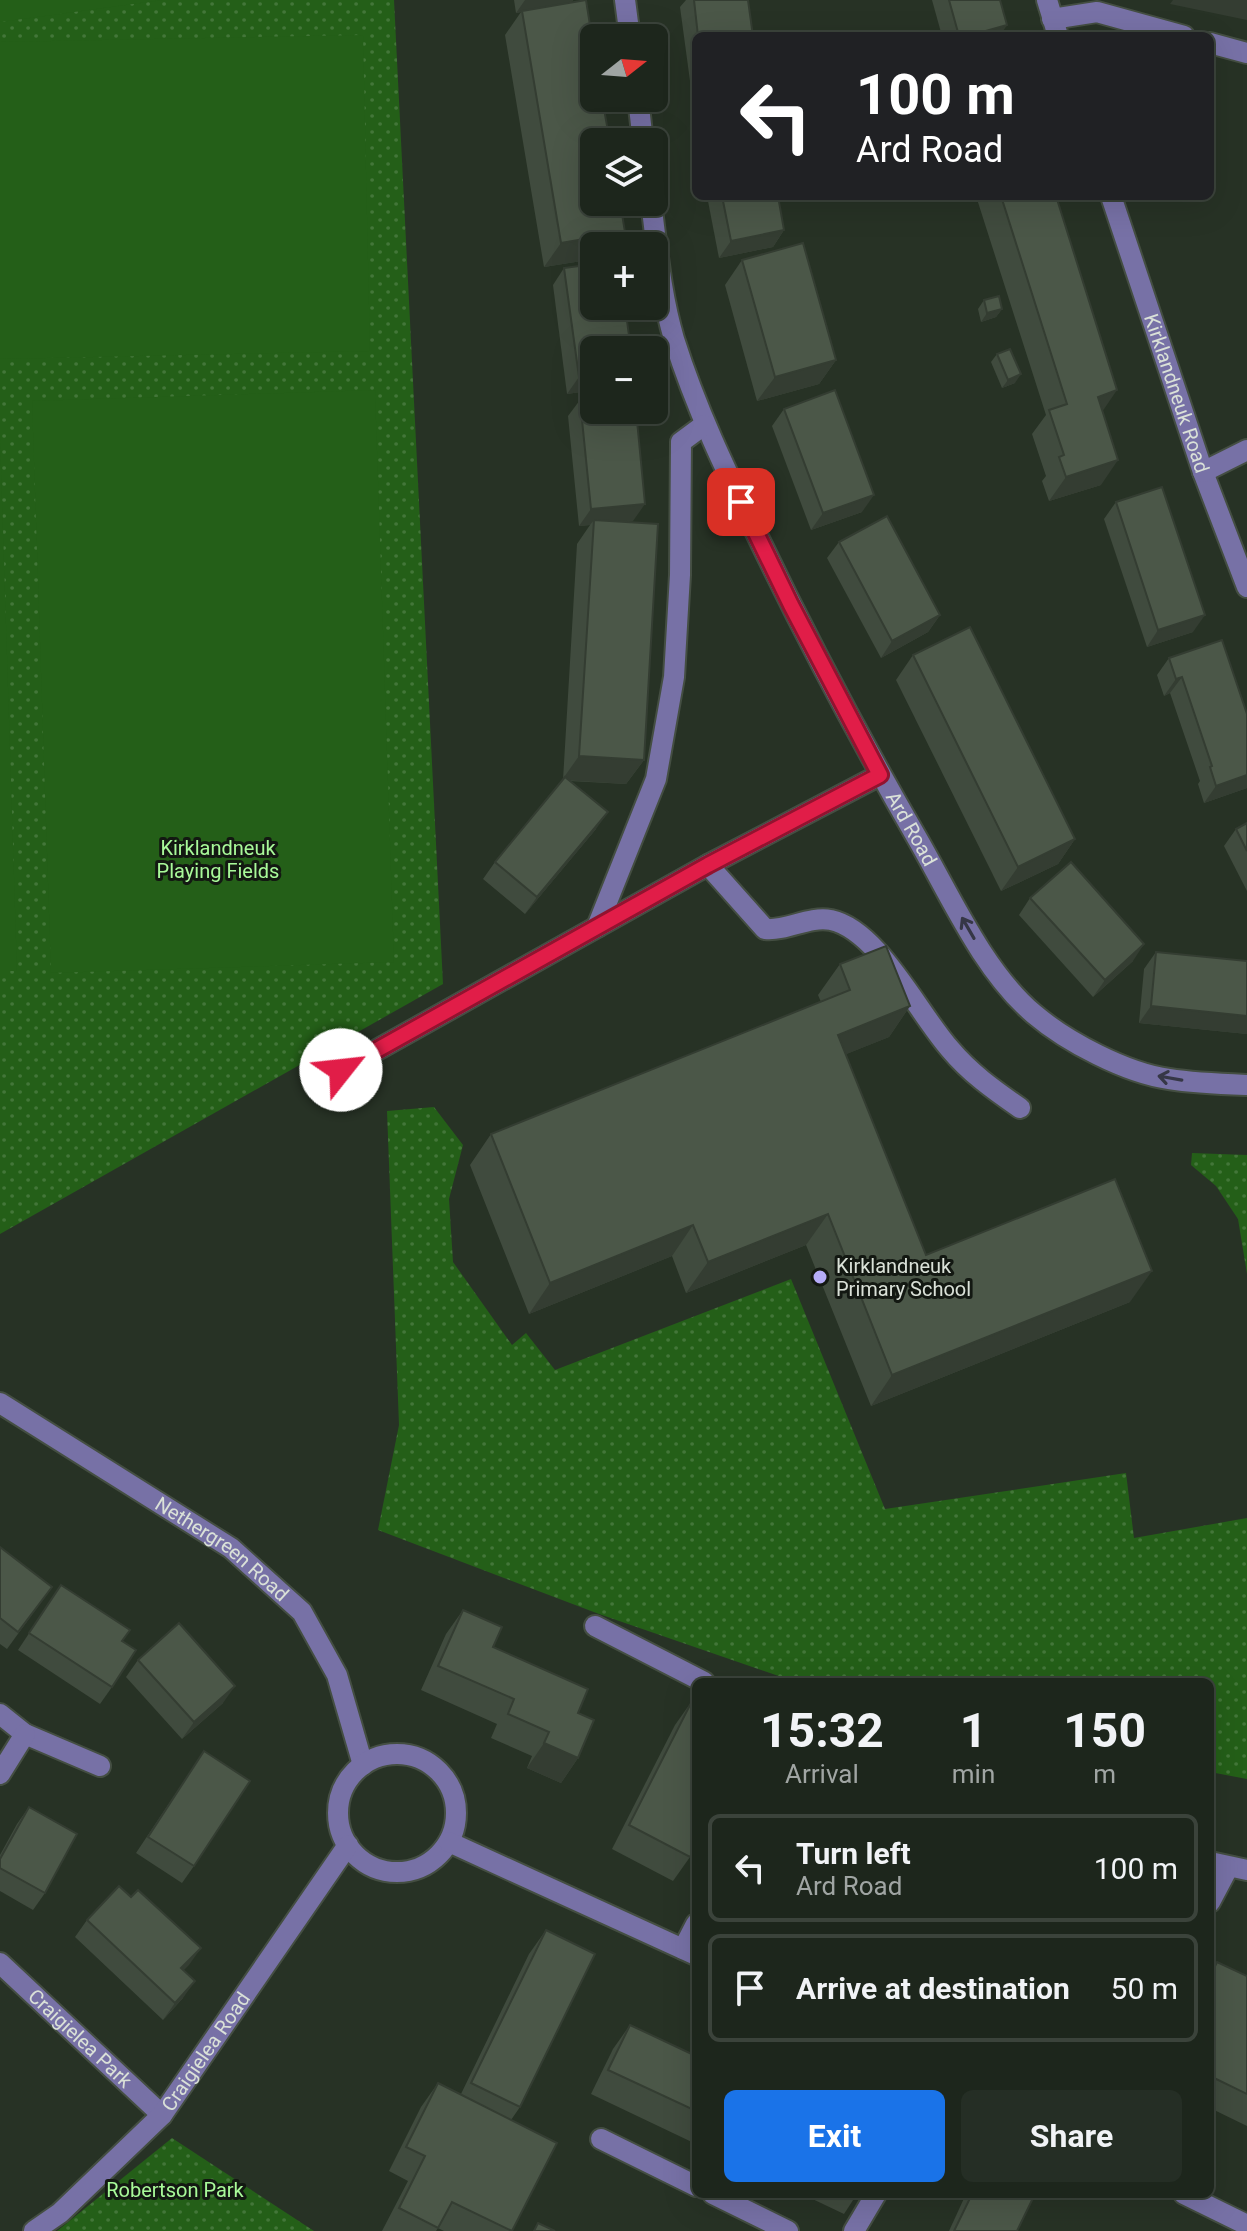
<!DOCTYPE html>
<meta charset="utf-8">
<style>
body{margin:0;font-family:Roboto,sans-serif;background:#252e25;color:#f1f3f6;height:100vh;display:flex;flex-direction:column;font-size:30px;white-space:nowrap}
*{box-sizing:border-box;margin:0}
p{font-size:26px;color:#a0a5a3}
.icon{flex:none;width:44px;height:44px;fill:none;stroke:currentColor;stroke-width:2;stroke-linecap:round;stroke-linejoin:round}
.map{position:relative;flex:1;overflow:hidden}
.drawer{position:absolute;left:692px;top:1678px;width:522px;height:520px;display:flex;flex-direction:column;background:#1d261c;border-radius:12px;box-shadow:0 8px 32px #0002,0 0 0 2px #3b433b}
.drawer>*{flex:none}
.banner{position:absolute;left:692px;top:32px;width:522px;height:168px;border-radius:12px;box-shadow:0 8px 32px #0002,0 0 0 2px #3b433b;background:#202124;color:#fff;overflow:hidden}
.needle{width:52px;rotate:73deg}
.buttons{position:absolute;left:580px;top:24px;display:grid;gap:16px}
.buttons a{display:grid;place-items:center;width:88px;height:88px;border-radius:12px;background:#1d261c;box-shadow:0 8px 32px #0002,0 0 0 2px #3b433b;font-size:40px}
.pin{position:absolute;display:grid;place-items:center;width:68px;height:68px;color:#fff;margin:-34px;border-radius:16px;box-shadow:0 4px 12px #0006}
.me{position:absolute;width:88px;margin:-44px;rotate:61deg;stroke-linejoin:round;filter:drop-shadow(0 0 6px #0008)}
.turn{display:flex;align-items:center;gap:28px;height:168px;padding:0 32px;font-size:36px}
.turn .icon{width:104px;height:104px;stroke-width:2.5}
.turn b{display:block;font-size:56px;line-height:68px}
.eta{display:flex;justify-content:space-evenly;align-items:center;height:136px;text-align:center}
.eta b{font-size:48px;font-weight:700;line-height:56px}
.button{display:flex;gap:16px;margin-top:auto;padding:16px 32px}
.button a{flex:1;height:92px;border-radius:12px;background:#1a73e8;color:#fff;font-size:32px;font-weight:700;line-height:92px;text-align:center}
.button a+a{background:#252e25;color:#f1f3f6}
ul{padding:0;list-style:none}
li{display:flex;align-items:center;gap:24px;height:108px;margin:0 16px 12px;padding:0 16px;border:4px solid #3b433b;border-radius:12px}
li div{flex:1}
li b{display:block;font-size:30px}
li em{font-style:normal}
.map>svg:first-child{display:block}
.grass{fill:url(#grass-dots)}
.pitch{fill:#245f18}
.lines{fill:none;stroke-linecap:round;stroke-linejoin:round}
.minor-casing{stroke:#444e42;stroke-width:24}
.minor{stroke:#7771a6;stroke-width:20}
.wall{fill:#404b3e}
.shaded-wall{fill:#343d32}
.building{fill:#4b5748;stroke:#343d32;stroke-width:2}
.oneway{stroke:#363746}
.route-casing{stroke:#92132f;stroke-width:20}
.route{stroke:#e11d48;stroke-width:14}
.poi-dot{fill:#b5acf8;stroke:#131812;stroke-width:3}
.labels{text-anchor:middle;stroke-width:6;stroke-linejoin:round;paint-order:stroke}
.street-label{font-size:20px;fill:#dae1d8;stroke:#131812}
.park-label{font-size:20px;fill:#a8f999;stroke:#131812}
.poi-label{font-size:20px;fill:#dae1d8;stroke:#131812;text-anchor:start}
</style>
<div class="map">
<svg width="1247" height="2231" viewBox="0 0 1247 2231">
<defs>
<pattern id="grass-dots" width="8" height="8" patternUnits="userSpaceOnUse" patternTransform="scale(2)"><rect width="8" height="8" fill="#245f18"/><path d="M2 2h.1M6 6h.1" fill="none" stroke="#437639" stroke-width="1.8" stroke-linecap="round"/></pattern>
</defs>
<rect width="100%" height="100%" fill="#273225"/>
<g class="grass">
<polygon points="0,0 394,0 443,984 0,1234"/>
<polygon points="434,1107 463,1145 449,1199 453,1262 512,1345 526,1333 555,1370 791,1279 885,1509 1126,1473 1134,1538 1247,1518 1247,1779 1210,1772 1210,1682 796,1682 599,1614 378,1530 399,1425 387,1111"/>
<polygon points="1192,1153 1247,1155 1247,1274 1238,1219 1216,1186 1191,1165"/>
<polygon points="172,2138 314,2231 57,2231"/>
</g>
<g class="pitch">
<polygon points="0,0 163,0 0,22"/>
<polygon points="363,35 370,351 0,359 0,42"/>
<polygon points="375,390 394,962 51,973 32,401"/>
<polygon points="0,435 17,971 0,971"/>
</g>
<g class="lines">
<defs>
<g id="minor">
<polyline points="625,0 630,38"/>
<polyline points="1047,0 1058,36"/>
<polyline points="1052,19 1097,12 1184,36"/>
<polyline points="1210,43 1247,53"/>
<polyline points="638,98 643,142"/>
<path id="s1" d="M1111 196 1203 472 1247 587"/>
<path id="s2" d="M651 202C657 248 661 295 674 339 696 409 727 473 759 539 808 641 861 741 917 838 950 895 983 971 1034 1014 1067 1042 1126 1073 1169 1079 1194 1083 1221 1084 1247 1085"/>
<polyline points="1203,472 1247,450"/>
<path d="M708 865 765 929C788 931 808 916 831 920 878 930 918 1013 950 1049 970 1073 994 1090 1020 1108"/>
<polyline points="597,927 656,779 674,677 680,575 681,442 704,425"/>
<polyline points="341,1070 708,865 880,775"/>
<path id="s3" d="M0 1403 231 1548 302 1612 337 1675 363 1765"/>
<polyline points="595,1626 704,1682"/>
<polyline points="0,1714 25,1734 100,1766"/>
<circle cx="397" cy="1813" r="59"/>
<polyline points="0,1774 25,1734"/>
<polyline points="449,1842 696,1955"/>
<polyline points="1210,1862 1247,1870"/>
<polyline points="1210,1902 1228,1868"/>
<polyline points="683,1949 696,1924"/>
<path id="s4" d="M0 1963 162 2115"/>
<polyline points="601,2139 696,2186"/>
<polyline points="713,2194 788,2231"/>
<polyline points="1184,2194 1247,2225"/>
<path id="s5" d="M34 2231 60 2213 162 2115 348 1845"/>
<polyline points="854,2231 876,2194"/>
</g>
</defs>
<use href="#minor" class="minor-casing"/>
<use href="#minor" class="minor"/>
</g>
<g class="wall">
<polygon points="514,0 573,0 572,2 625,232 615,246 594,246 594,259 544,267 505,35 521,12 516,13"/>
<polygon points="686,0 748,0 753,36 696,36 695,118 680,7"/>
<polygon points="932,0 1000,0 1000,36 942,36"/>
<polygon points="707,196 778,196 784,230 773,247 719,258"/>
<polygon points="976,196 1056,196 1103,411 1101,485 1049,501 1042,481 1046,476 1032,434 1046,415"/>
<polygon points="742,260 836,360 819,384 757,401 725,285"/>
<polygon points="564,268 594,390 567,394 553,285"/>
<polygon points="984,300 1002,309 996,317 981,322 978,309"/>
<polygon points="997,354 1015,383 1002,388 991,362"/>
<polygon points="580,400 633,521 625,522 644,760 626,784 570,781 596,829 525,914 483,879 495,862 563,780 577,544 590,525 579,526 568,416"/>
<polygon points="784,409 862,512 811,530 772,426"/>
<polygon points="1116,502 1193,632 1147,647 1104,519"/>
<polygon points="839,542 940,615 928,632 881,658 827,558"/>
<polygon points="1222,640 1247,788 1204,803 1198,784 1200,781 1170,693 1164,696 1157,675 1169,658"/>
<polygon points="913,655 1075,839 1058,864 1001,891 896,680"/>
<polygon points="1247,823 1247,891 1224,846 1236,829"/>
<polygon points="1030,898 1133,961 1093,997 1019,915"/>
<polygon points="1156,952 1247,961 1247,1034 1139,1023 1144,969"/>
<polygon points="840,964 910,1006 889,1037 846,1054 926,1255 1130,1302 871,1406 806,1245 686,1293 672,1256 529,1314 470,1165 491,1134 821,1002 818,995"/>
<polygon points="0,1547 52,1587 7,1649 0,1644"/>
<polygon points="61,1585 122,1641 112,1687 100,1704 18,1650"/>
<polygon points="463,1610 493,1647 578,1713 578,1758 561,1783 527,1768 532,1756 491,1738 497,1724 421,1690 446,1634"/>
<polygon points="138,1660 223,1703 182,1739 126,1677"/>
<polygon points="692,1701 690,1857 673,1881 612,1849 675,1725"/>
<polygon points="204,1751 194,1866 182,1883 136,1853"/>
<polygon points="29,1807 45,1893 33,1910 0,1891 0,1855 17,1824"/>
<polygon points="131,1897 201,1948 183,1970 183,1998 163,2020 75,1937 87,1920"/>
<polygon points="546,1930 520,2107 511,2120 512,2231 444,2231 438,2228 436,2231 382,2231 408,2181 389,2171 421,2107 438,2083 461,2094 529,1954"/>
<polygon points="1217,1962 1247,1976 1247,2126 1210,2108 1210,1972"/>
<polygon points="630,2025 696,2056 696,2144 591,2094 613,2049"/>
<polygon points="802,2194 857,2194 844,2214"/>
<polygon points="966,2194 1035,2194 1017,2231 949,2231"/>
</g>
<g class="shaded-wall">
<polygon points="525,0 573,0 569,6 522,11 521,12 516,13"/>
<polygon points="1173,0 1247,0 1247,20 1170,4"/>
<polygon points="1007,25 1000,36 968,36"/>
<polygon points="784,230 773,247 719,258 731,241"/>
<polygon points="625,232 615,246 594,246 594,259 544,267 561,243"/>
<polygon points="1002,309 996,317 981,322 987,313"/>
<polygon points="836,360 819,384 757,401 775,377"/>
<polygon points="1021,374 1015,383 1002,388 1008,380"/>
<polygon points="594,375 594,390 567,394 579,377"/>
<polygon points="1117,390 1100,415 1098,397"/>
<polygon points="1118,460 1101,485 1049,501 1066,477"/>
<polygon points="874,495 862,512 811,530 823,513"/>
<polygon points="645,504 633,521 594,525 594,520 590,525 579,526 591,509"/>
<polygon points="940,615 928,632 881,658 892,641"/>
<polygon points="1205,615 1193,632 1147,647 1158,630"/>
<polygon points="1182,677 1170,693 1164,696 1176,679"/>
<polygon points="579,756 644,760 626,784 562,780"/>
<polygon points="1247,775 1247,788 1204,803 1216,786"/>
<polygon points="608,812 596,829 525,914 537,897"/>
<polygon points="1075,839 1058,864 1001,891 1018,867"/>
<polygon points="1144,944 1133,961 1093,997 1105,980"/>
<polygon points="910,1006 889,1037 817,1066 838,1035"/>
<polygon points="1151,1006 1247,1016 1247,1034 1139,1023"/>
<polygon points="828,1214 806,1245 686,1293 708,1262"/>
<polygon points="693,1225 672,1256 529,1314 550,1283"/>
<polygon points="1152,1271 1130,1302 871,1406 892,1375"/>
<polygon points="235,1686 223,1703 182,1739 194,1722"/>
<polygon points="544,1743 578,1758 561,1783 527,1768"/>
<polygon points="201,1948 189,1965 169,1985 181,1968"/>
<polygon points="195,1981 183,1998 163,2020 175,2003"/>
</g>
<g class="building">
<polygon points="586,0 594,50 594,98 602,98 610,142 594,142 594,202 620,202 625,232 561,243 522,11"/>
<polygon points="694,0 748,0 753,36 698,36"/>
<polygon points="949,0 1000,0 1007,25 968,36 959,36"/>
<polygon points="722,196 778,196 784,230 731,241"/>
<polygon points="1001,196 1056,196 1117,390 1098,397 1118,460 1066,477 1059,457 1064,455 1049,410 1067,404"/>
<polygon points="803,243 836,360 775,377 742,260"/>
<polygon points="594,264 594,306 625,306 631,350 594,350 594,375 579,377 564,268"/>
<polygon points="999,296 1002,309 987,313 984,300"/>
<polygon points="1010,349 1021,374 1008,380 997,354"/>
<polygon points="835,390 874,495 823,513 784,409"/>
<polygon points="594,398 594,410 636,410 645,504 591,509 580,400"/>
<polygon points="1162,487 1205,615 1158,630 1116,502"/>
<polygon points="887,516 940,615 892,641 839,542"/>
<polygon points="594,520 658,524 644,760 579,756"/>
<polygon points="970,627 1075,839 1018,867 913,655"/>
<polygon points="1222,640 1247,714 1247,775 1216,786 1210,767 1212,766 1182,677 1176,679 1169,658"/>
<polygon points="565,777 608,812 537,897 495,862"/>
<polygon points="1247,823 1247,851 1236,829"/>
<polygon points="1071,862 1144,944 1105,980 1030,898"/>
<polygon points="886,946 910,1006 838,1035 926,1255 1115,1179 1152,1271 892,1375 828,1214 708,1262 693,1225 550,1283 491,1134 850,990 840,964"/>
<polygon points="1156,952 1247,961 1247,1016 1151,1006"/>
<polygon points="0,1547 52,1587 18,1632 0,1618"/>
<polygon points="61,1585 130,1630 122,1641 136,1650 112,1687 29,1633"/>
<polygon points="463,1610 502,1627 493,1647 588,1689 578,1713 594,1720 578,1758 544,1743 549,1732 508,1714 514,1699 438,1666"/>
<polygon points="179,1623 235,1686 194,1722 138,1660"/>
<polygon points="692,1701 696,1703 696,1846 690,1857 629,1825"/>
<polygon points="204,1751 250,1781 194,1866 148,1837"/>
<polygon points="29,1807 77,1834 45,1893 0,1868 0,1859"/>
<polygon points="119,1886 131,1897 138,1890 201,1948 181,1968 195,1981 175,2003 87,1920"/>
<polygon points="546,1930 595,1954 520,2107 471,2083"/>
<polygon points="1217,1962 1247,1976 1247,2094 1210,2076 1210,1977"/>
<polygon points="630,2025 696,2056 696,2111 608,2070"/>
<polygon points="438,2083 557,2143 512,2231 452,2202 438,2228 399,2208 425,2156 406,2147"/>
<polygon points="972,2194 1035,2194 1017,2231 954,2231"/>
<polygon points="538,2223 555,2231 534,2231"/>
</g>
<defs><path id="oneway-shaft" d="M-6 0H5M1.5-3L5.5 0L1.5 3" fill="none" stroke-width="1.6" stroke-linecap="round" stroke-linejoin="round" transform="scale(2)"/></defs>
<g class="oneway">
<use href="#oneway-shaft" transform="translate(968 928) rotate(-120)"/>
<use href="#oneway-shaft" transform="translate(1170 1078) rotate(-170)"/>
</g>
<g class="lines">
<defs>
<polyline id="route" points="341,1070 708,865 880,775 791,605 741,502"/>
</defs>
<use href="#route" class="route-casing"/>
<use href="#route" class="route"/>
</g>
<circle class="poi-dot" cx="820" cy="1277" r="8"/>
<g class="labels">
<g class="street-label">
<text dy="7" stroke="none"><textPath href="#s1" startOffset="208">Kirklandneuk Road</textPath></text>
<text dy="7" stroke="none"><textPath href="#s2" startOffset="684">Ard Road</textPath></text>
<text dy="7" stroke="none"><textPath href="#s3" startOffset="266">Nethergreen Road</textPath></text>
<text dy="7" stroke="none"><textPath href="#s4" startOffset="110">Craigielea Park</textPath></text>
<text dy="7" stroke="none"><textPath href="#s5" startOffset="250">Craigielea Road</textPath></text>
</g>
<g class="park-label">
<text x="218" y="855">Kirklandneuk<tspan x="218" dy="23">Playing Fields</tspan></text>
<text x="175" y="2197">Robertson Park</text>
</g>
<g class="poi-label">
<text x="836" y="1273">Kirklandneuk<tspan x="836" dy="23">Primary School</tspan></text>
</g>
</g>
</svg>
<div class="buttons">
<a><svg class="needle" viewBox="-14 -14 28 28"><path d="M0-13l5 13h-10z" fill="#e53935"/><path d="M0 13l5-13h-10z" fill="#a0a5a3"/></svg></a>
<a><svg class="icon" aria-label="layers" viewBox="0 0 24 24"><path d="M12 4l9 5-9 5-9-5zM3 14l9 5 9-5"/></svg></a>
<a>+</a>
<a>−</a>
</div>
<div class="pin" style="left:741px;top:502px;background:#d93025"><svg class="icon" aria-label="arrive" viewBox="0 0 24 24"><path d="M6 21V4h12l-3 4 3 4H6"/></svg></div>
<svg class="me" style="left:341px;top:1070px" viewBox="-20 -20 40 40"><circle r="19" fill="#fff"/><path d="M0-13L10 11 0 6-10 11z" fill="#e11d48"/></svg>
<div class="banner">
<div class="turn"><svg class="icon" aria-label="left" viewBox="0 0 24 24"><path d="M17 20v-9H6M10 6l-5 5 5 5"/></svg><div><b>100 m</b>Ard Road</div></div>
</div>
<section class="drawer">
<div class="eta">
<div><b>15:32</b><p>Arrival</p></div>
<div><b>1</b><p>min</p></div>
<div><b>150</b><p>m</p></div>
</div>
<ul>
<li><svg class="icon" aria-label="left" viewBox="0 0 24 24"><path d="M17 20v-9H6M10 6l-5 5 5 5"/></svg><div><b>Turn left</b><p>Ard Road</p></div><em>100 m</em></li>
<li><svg class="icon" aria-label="arrive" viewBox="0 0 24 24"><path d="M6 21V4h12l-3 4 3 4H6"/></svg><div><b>Arrive at destination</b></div><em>50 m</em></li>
</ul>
<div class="button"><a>Exit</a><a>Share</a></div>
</section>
</div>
